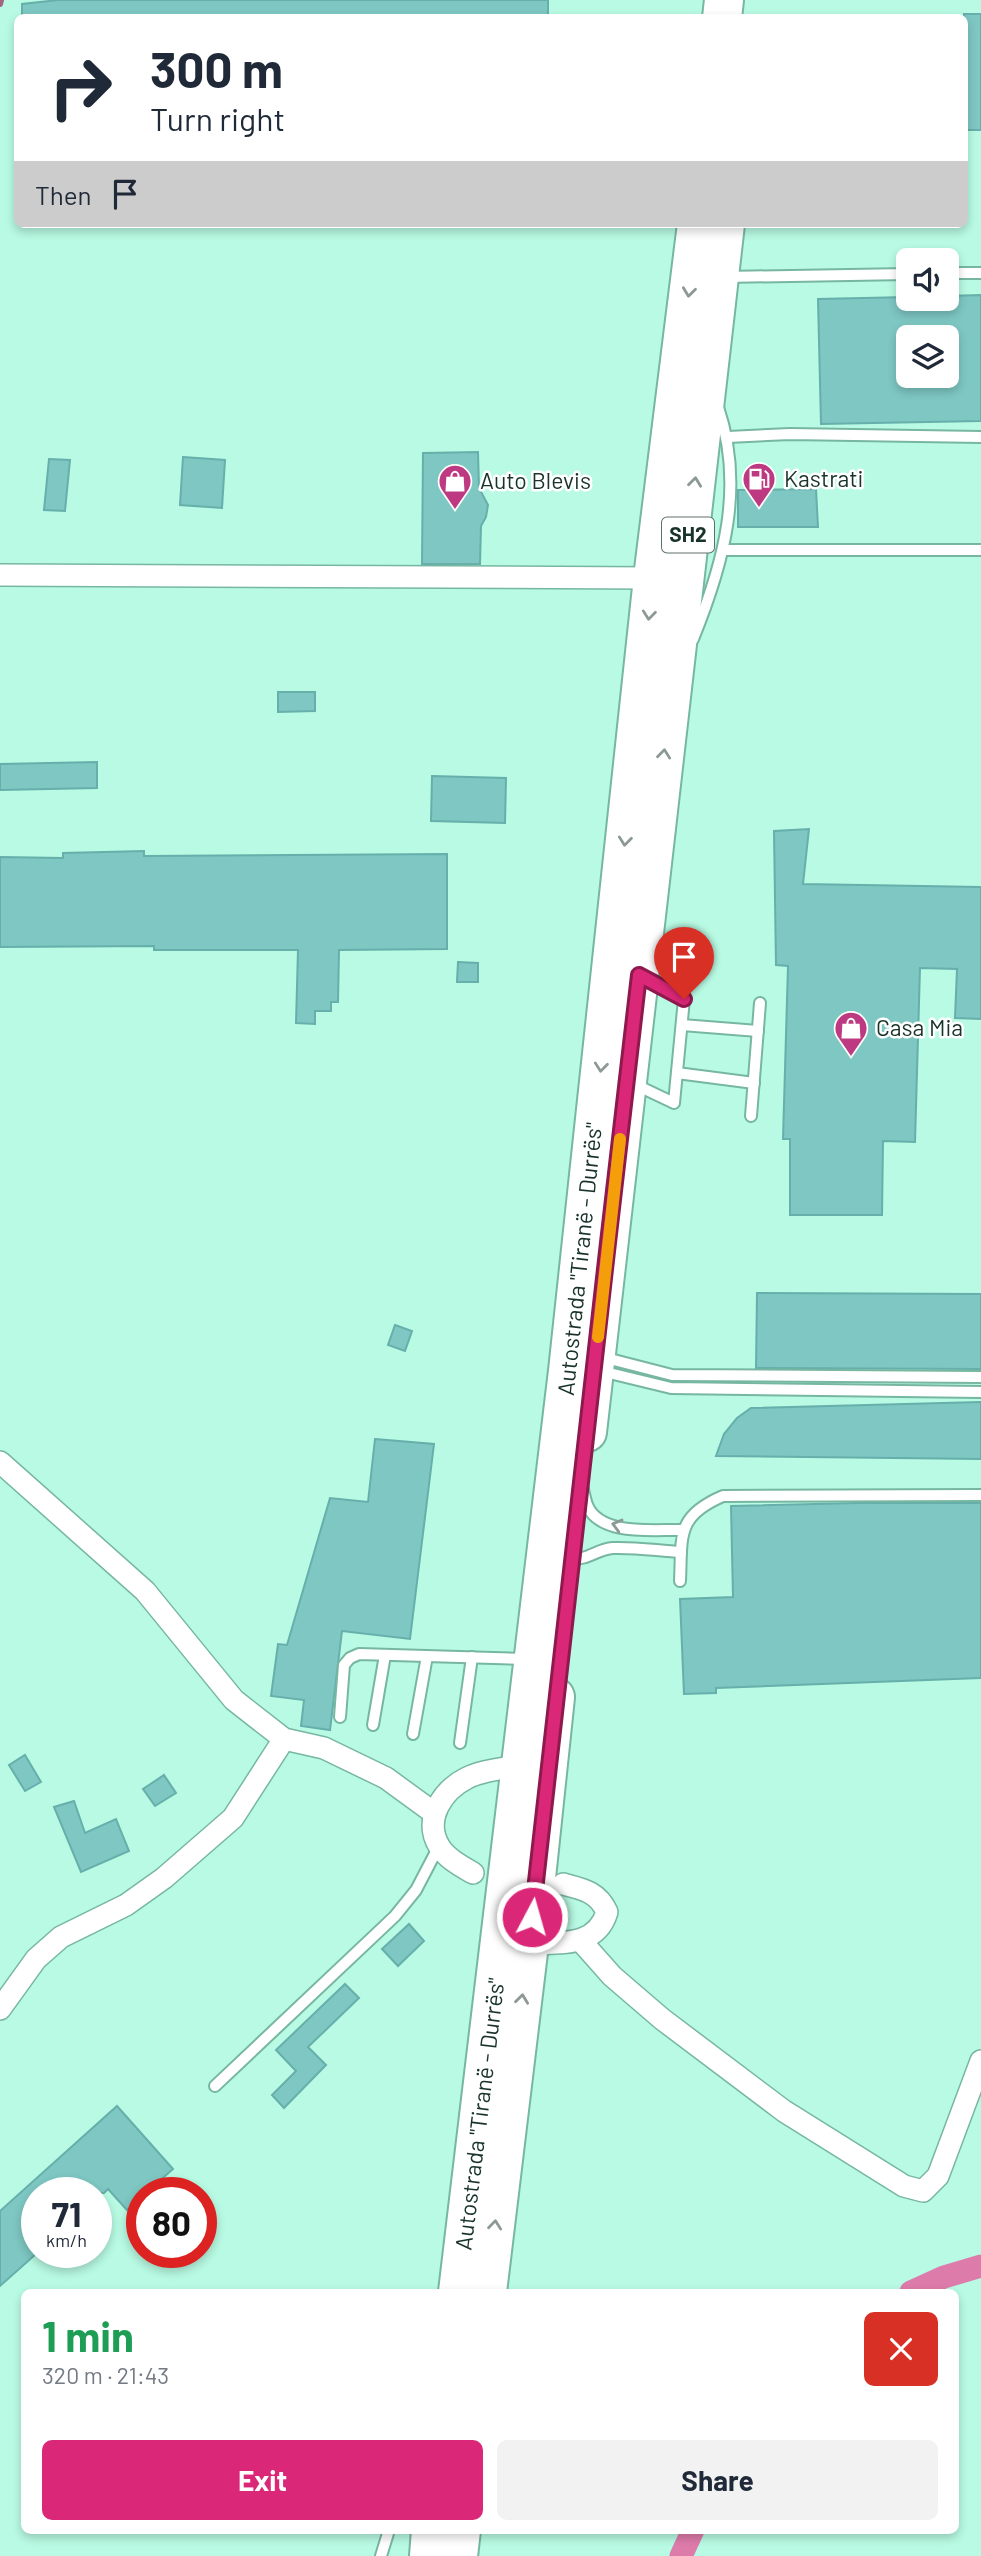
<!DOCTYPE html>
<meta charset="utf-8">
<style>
body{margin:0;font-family:Barlow,sans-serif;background:#f2f2f3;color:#1f2937;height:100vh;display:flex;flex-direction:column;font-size:26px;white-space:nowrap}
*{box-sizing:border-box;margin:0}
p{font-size:23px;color:#747a83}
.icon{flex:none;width:38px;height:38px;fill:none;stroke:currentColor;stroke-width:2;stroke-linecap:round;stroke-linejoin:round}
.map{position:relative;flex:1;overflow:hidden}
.panel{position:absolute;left:21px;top:2289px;width:938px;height:245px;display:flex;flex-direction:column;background:#fff;border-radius:10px;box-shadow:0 4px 10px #0003}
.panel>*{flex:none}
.top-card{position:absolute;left:14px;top:14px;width:954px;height:214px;border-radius:10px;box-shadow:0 4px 10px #0003;background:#fff;color:#1f2937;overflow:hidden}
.buttons{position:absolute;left:896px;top:248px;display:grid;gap:14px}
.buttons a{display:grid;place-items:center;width:63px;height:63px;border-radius:10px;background:#fff;box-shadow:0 4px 10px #0003;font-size:35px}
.speed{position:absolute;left:21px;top:2177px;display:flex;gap:14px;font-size:35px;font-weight:700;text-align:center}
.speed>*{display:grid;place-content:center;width:91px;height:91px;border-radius:50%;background:#fff;box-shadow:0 4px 10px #0003;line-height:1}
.speed small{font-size:18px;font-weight:400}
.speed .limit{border:10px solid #d22;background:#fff;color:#111}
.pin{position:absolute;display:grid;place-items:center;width:60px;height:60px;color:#fff;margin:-72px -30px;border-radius:50% 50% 50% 0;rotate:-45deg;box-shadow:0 0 7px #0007}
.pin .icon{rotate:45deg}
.me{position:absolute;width:77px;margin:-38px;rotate:6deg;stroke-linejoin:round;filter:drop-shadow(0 0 5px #0008)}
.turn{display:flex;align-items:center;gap:24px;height:147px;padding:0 21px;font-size:32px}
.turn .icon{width:91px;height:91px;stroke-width:2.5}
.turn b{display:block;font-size:49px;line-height:60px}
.then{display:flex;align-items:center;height:66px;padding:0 21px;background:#0003;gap:14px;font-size:26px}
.round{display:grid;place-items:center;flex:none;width:74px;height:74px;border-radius:10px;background:#f2f2f3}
.head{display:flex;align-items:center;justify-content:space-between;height:119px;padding:0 21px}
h1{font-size:42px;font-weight:700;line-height:52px;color:#1e9e55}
.button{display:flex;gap:14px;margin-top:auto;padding:14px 21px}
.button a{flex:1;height:80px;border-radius:10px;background:#db2777;color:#fff;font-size:28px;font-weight:700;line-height:80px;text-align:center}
.button a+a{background:#f2f2f3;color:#1f2937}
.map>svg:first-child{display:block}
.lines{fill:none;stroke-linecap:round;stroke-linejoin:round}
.stream{stroke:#a26584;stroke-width:6}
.canal{stroke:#dd7baa;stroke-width:23}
.building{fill:#7ec7c3;stroke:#66afab;stroke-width:2;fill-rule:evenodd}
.lane-casing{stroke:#77b7a1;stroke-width:14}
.street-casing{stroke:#77b7a1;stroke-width:24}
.highway-casing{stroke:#77b7a1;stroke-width:42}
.lane{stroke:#fff;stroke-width:10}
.street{stroke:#fff;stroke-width:21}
.highway{stroke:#fff;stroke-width:38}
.oneway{stroke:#8c9995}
.route-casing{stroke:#8e194d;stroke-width:18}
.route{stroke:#db2777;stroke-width:12}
.slow{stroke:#f59e0b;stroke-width:12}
.labels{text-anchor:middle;stroke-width:5;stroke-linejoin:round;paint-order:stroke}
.shield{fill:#fff;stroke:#5e706b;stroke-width:2}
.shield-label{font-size:21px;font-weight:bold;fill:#19332b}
.poi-label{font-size:23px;fill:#19332b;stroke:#fff;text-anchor:start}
.street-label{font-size:23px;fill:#19332b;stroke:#fff}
</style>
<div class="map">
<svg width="981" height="2556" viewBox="0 0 981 2556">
<rect width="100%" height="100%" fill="#b8fae3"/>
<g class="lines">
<polyline class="stream" points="0,4 1,0"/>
<g class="canal">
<polyline points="911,2292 944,2277 981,2266"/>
<polyline points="681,2556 693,2530"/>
</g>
</g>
<g class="building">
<polygon points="58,0 548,0 548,18 22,18 22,4"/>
<rect x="964" y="14" width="17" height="116"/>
<path d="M981 295V421L821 424 818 299 908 297V299H947V296ZM908 338H947V376H908Z"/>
<polygon points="478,452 479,488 488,505 486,517 481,526 480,564 422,564 423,453"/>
<polygon points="183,457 225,460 222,508 180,505"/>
<polygon points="49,459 70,460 65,511 44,510"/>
<polygon points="816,489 818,527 738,527 738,490"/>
<polygon points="278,692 315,692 315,711 278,712"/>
<polygon points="97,762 97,788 0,790 0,764"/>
<polygon points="432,776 506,778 505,823 431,821"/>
<polygon points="809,829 803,884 981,887 981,1019 955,1018 957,969 920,968 915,1142 883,1141 882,1215 790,1215 790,1139 783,1139 788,966 776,965 774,831"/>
<polygon points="144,851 144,856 447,854 447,949 339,950 338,1002 331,1002 331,1011 315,1011 315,1024 296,1023 298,950 154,950 154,946 0,947 0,857 63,858 63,853"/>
<polygon points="458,962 478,963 478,982 457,982"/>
<polygon points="757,1293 981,1294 981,1369 756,1368"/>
<polygon points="395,1325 412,1331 405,1351 388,1345"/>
<polygon points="981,1402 981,1459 716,1456 724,1434 737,1418 751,1408"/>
<polygon points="375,1439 434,1444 410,1639 342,1631 330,1730 301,1726 304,1700 271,1696 278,1644 287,1645 330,1498 368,1502"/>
<polygon points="857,1503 981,1503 981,1678 716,1688 716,1693 684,1694 680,1599 733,1597 731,1506"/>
<polygon points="25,1755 41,1782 25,1791 9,1765"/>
<polygon points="164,1775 176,1793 155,1806 143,1789"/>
<polygon points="74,1801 85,1833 116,1819 129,1851 81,1872 54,1807"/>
<polygon points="409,1924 424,1941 398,1966 382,1949"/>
<polygon points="345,1984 359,1998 308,2047 326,2065 284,2108 272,2095 296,2071 276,2050"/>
<polygon points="117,2106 173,2169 146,2193 142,2193 142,2197 127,2210 108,2189 104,2193 37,2193 37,2253 0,2286 0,2211"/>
</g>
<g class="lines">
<defs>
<g id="lane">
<polyline points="947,273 981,273"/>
<polyline points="725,277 908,274"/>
<polyline points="728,437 790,434 981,437"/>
<polyline points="725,550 981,550"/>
<path d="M693 639C724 563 745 486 718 407"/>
<polyline points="682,1025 758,1031"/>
<polyline points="677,1073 754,1083"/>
<polyline points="632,1083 674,1103 684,999 646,979"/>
<polyline points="751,1116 760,1003"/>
<polyline points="602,1357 672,1375 981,1377"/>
<polyline points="601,1371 671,1388 981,1392"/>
<path d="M580 1478C583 1487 584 1496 587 1505 600 1537 655 1529 682 1530"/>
<path d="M571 1558C588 1561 596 1549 613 1548 636 1547 659 1551 681 1552"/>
<path d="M680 1581C682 1536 676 1516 723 1496L981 1495"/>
<polyline points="340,1717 344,1665 350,1658 359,1654 526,1659"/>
<polyline points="373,1725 385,1655"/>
<polyline points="413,1734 427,1656"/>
<polyline points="460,1743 472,1657"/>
<polyline points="215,2086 395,1916 416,1890 439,1846"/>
<polyline points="381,2556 389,2530"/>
</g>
<g id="street">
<polyline points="0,575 653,578"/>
<polyline points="0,1462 145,1591 234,1700 284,1739 324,1748 386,1778 434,1813"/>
<path d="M473 1873C461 1866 446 1858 439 1846 423 1819 443 1790 467 1778 482 1770 504 1769 521 1765"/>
<polyline points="581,1941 612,1976 662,2019 784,2111 904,2186 923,2191 938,2176 981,2061"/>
<path d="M529 1944C560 1942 596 1948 607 1912 598 1892 583 1889 563 1884"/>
<polyline points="0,2009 36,1959 61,1937 126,1905 164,1878 233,1818 284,1739"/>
</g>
<g id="highway">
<polyline points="722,18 724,0"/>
<polyline points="587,1432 725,224"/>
<polyline points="458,2292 568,1371 653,578 697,224"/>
<polyline points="487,2292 529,1944 555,1697"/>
<polyline points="429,2556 431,2530"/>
<polyline points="458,2556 461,2530"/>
</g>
</defs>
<use href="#lane" class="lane-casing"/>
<use href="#street" class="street-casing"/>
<use href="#highway" class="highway-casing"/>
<use href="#lane" class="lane"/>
<use href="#street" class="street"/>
<use href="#highway" class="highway"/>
</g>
<defs><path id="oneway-chevron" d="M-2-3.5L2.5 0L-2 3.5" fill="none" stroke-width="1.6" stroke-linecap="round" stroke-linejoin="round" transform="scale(1.75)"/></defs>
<g class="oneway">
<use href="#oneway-chevron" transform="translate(689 292) rotate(97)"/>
<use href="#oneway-chevron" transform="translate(695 482) rotate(-83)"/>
<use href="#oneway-chevron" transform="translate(649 615) rotate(96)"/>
<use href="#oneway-chevron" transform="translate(664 754) rotate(-84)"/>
<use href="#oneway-chevron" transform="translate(625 841) rotate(96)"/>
<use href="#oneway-chevron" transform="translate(601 1067) rotate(96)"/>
<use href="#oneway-chevron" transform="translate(617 1525) rotate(-165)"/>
<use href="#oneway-chevron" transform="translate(522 1999) rotate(-83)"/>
<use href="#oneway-chevron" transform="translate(495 2225) rotate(-84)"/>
</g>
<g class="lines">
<defs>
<path id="route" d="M532 1917C565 1603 603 1289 639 975L684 999"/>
</defs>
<use href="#route" class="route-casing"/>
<use href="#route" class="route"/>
<polyline class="slow" points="598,1337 620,1139"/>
</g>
<defs>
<symbol id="fuel-pin" viewBox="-11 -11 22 30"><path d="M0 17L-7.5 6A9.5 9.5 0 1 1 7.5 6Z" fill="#bd3a82" stroke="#fff"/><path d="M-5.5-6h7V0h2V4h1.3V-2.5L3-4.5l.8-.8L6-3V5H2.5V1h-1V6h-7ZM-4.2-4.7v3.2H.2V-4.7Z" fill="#fff"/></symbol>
<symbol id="shop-pin" viewBox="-11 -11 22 30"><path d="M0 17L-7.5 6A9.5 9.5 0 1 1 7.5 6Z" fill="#bd3a82" stroke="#fff"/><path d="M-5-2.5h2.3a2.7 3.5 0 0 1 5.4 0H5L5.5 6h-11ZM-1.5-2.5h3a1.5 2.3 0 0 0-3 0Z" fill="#fff"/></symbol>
</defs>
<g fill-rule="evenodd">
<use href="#fuel-pin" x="740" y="460" width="38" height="52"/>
<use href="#shop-pin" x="436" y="462" width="38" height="52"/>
<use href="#shop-pin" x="832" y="1009" width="38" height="52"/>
</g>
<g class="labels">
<rect class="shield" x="662" y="517.5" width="52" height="35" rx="5"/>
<g class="shield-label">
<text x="688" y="542">SH2</text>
</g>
<g class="poi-label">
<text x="784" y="487">Kastrati</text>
<text x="480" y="489">Auto Blevis</text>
<text x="876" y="1036">Casa Mia</text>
</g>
<g class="street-label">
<text transform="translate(580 1259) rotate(-84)" y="8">Autostrada "Tiranë - Durrës"</text>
<text transform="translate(480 2114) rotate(-83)" y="8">Autostrada "Tiranë - Durrës"</text>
</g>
</g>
</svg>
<div class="buttons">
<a><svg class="icon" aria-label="sound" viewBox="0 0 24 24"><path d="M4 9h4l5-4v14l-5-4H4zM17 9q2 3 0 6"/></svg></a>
<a><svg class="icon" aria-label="layers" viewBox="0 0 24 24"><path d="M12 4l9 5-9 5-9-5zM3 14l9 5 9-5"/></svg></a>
</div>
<div class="speed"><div>71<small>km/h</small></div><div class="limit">80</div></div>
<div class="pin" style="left:684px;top:999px;background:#d93025"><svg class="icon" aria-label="arrive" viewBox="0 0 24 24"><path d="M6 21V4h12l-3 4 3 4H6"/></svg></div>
<svg class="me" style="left:532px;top:1917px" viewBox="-20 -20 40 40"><circle r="17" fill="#db2777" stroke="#fff" stroke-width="3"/><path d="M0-11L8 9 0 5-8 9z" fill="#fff"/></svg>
<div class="top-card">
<div class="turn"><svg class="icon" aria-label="right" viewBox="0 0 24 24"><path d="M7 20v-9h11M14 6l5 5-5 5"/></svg><div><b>300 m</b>Turn right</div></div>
<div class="then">Then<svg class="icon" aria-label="arrive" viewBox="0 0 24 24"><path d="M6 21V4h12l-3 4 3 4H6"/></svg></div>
</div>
<section class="panel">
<div class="head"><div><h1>1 min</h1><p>320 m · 21:43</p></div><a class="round" style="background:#d93025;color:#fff"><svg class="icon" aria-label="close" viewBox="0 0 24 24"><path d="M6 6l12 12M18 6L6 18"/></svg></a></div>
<div class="button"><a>Exit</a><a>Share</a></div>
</section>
</div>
